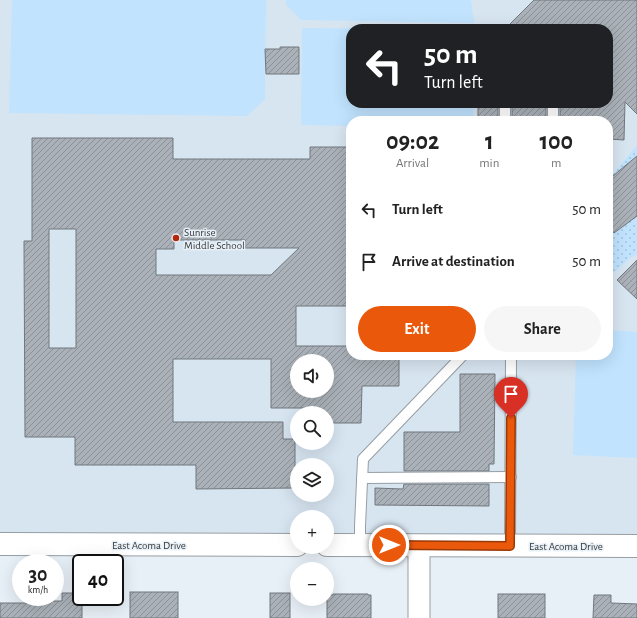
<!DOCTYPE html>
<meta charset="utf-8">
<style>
body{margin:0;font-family:"Alegreya Sans",sans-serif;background:#f6f6f6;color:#222;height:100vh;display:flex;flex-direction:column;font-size:15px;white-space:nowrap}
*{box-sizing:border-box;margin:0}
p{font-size:13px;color:#767676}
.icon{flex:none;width:22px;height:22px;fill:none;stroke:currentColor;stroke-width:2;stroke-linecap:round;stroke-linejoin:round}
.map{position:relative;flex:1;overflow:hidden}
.side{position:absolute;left:346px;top:116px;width:267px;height:244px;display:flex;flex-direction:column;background:#fff;border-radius:16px;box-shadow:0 4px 16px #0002}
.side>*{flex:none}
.hud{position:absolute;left:346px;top:24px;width:267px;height:84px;border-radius:16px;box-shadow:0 4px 16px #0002;background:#202124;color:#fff;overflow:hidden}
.buttons{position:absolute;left:290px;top:354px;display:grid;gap:8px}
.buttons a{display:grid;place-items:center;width:44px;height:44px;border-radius:50%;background:#fff;box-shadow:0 4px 16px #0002;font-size:20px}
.speed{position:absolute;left:12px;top:554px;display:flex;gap:8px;font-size:20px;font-weight:700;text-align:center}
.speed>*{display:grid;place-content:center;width:52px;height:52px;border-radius:50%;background:#fff;box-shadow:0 4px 16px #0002;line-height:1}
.speed small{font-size:10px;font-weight:400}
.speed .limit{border:2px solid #111;border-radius:6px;background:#fff;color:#111}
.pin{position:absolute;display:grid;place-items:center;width:34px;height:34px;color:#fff;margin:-41px -17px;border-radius:50% 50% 50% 0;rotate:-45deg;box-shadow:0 0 4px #0007}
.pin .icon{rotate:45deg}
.me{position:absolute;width:44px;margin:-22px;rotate:90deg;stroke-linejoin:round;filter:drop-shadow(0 0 3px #0008)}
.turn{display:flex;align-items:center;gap:14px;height:84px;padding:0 12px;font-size:18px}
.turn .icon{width:52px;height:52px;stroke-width:2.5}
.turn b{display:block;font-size:28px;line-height:34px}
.eta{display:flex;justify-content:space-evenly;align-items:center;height:68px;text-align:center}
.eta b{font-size:24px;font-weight:700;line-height:28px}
.cta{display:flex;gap:8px;margin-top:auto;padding:8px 12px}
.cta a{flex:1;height:46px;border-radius:24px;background:#ea580c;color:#fff;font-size:16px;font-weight:700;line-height:46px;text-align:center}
.cta a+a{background:#f6f6f6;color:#222}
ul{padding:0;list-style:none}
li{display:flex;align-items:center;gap:12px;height:52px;padding:0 12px}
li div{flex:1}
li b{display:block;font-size:15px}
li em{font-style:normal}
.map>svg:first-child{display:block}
.built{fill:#d7e5f1;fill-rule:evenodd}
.grass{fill:url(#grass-dots)}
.pitch{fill:#c1e3fe}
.building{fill:url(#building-hatch);stroke:#70777d;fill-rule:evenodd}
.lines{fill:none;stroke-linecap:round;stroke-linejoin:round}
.lane-casing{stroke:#969ea4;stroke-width:12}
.street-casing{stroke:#969ea4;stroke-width:23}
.secondary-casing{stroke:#969ea4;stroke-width:24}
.lane{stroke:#fff;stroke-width:10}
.street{stroke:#fff;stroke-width:21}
.secondary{stroke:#fff;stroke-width:22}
.route-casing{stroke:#983908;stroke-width:10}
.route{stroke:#ea580c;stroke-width:7}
.poi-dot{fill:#b42709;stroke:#e8f0f7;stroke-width:1.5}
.labels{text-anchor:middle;stroke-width:3;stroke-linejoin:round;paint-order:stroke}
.poi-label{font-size:11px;fill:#373a3c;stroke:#e8f0f7;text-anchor:start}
.street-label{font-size:11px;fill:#373a3c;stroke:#e8f0f7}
</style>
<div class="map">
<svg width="637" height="618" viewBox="0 0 637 618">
<defs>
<pattern id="grass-dots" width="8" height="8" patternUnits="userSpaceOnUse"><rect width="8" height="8" fill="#c1e3fe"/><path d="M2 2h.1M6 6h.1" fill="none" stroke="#a6c4db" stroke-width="1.8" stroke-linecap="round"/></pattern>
<pattern id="building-hatch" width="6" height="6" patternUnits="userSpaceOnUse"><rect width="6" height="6" fill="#aab1b8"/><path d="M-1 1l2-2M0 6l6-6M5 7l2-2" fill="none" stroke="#8b9197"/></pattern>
</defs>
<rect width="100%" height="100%" fill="#e8f0f7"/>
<path class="built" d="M0 0H637V546L327 545V517H297V545L0 544ZM351 29H608V103H351ZM351 121H608V355H351ZM297 361H327V391H297ZM297 413H327V443H297ZM297 465H327V495H297Z"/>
<polygon class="grass" points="637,145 637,255 633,256 612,274 608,271 612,256 608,230 608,180"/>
<g class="pitch">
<polygon points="12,0 266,0 265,99 247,116 9,113"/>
<polygon points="286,0 471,0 474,23 301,20 286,5"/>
<polygon points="302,28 394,29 351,29 351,103 473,103 473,121 351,121 351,126 301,125"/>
<polygon points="608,330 637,332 637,458 573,455 576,355 608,355"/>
</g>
<g class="building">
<polygon points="534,0 637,0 637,114 625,102 624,140 608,139 608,121 560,121 560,103 608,103 608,29 505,29"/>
<polygon points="280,47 299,47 299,74 266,74 265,49 280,49"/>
<rect x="478" y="103" width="20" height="18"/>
<rect x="512" y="103" width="34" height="18"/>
<path d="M32 138H173V159H310V147H351V306H296V346H351V355H399V386H362L361 423H327V413H311V408H271V359H173V422H283V439H295V488L196 489V465H75V437H25L24 241H32ZM49 229H76V348H49ZM174 240H245V248H299L271 275H156V249H174ZM297 361H327V391H297Z"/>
<polygon points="637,156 637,216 614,233 608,225 608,180"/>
<polygon points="637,260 637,299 617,280"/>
<polygon points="460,374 495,374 494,464 489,464 489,471 404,471 404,432 460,432"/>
<polygon points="404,484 489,484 489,506 375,505 375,488 403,489"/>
<rect x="130" y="592" width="48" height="26"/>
<polygon points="62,593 81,593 81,597 82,597 82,618 0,618 0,603 33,603 33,601 62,601"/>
<rect x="270" y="593" width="20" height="25"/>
<polygon points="333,594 368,594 368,595 371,595 371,618 327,618 327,595 333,595"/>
<rect x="498" y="594" width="47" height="24"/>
<polygon points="594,595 611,595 611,603 637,604 637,618 593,618"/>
</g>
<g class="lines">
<defs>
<g id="lane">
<polyline points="505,103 505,121"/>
<polyline points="553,121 553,103"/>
<polyline points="362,478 511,477"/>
<polyline points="360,545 360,526 363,459 463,355"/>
<polyline points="510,546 511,355"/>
</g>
<polyline id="street" points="419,546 419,618"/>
<g id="secondary">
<polyline points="0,544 297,545"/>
<polyline points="327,545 637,546"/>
</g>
</defs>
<use href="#lane" class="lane-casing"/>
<use href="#street" class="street-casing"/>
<use href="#secondary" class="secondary-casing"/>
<use href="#lane" class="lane"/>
<use href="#street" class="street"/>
<use href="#secondary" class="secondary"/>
</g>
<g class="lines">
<defs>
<polyline id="route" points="389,545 510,546 511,418"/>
</defs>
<use href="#route" class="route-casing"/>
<use href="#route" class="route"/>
</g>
<circle class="poi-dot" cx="176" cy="238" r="4"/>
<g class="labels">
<g class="poi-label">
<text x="184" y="236">Sunrise<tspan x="184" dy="13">Middle School</tspan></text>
</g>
<g class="street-label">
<text x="149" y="549">East Acoma Drive</text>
<text x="566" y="550">East Acoma Drive</text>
</g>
</g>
</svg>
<div class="buttons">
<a><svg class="icon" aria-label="sound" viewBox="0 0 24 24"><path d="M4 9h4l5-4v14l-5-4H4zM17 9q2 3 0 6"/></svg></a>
<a><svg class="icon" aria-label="search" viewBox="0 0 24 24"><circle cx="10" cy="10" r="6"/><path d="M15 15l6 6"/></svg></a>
<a><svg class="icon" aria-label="layers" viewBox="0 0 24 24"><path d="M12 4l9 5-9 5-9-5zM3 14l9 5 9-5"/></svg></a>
<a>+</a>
<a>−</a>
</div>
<div class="speed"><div>30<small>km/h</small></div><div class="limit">40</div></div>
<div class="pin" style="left:511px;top:418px;background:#d93025"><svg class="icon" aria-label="arrive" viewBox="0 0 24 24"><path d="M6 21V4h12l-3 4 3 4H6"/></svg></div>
<svg class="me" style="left:389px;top:545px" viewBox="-20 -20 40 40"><circle r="17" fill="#ea580c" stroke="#fff" stroke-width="3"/><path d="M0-11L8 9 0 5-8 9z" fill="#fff"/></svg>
<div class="hud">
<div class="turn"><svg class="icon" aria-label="left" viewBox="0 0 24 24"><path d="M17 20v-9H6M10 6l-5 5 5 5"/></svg><div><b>50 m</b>Turn left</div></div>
</div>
<section class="side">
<div class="eta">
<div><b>09:02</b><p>Arrival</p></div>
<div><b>1</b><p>min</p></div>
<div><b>100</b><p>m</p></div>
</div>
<ul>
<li><svg class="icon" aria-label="left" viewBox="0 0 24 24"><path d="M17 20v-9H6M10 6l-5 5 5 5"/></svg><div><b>Turn left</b></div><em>50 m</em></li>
<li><svg class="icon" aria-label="arrive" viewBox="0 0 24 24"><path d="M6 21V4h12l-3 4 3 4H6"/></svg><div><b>Arrive at destination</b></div><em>50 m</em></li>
</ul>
<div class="cta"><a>Exit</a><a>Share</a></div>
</section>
</div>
